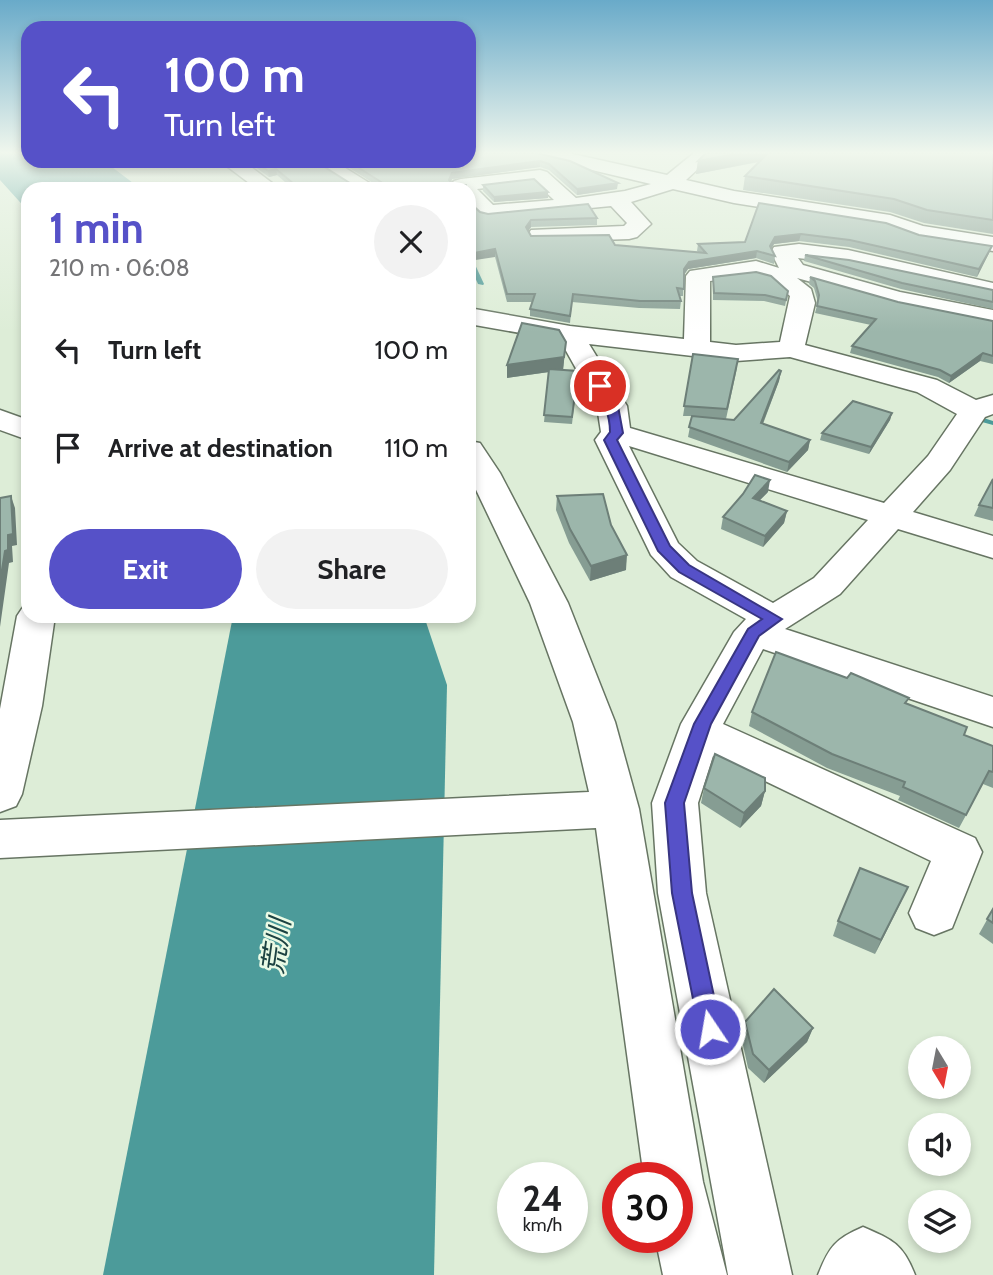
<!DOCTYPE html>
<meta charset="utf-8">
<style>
body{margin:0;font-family:Cabin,"Noto Sans JP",sans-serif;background:#f2f2f2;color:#202124;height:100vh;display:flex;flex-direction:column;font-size:26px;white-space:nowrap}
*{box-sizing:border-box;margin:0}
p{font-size:23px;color:#757577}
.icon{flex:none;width:38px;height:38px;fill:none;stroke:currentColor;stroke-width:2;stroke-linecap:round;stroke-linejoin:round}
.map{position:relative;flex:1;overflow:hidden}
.drawer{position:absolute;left:21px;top:182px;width:455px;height:441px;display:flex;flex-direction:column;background:#fff;border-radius:21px;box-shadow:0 4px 10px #0003}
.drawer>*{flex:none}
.hud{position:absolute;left:21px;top:21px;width:455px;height:147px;border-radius:21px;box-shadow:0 4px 10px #0003;background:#5651c8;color:#fff;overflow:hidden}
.needle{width:46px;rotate:170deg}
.buttons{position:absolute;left:908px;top:1036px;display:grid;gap:14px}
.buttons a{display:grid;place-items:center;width:63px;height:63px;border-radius:50%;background:#fff;box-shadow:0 4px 10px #0003;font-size:35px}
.speed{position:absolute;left:497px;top:1162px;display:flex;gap:14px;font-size:35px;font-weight:700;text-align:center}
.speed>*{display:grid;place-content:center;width:91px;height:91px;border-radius:50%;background:#fff;box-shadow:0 4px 10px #0003;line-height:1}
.speed small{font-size:18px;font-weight:400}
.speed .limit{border:10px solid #d22;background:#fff;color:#111}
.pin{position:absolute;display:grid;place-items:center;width:60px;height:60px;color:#fff;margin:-30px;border:4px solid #fff;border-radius:50%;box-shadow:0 2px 7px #0007}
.me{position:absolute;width:77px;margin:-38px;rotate:348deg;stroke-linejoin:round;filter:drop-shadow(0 0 5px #0008)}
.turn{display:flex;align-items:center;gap:24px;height:147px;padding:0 28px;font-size:32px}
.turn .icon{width:91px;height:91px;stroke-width:2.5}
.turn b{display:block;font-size:49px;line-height:60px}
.round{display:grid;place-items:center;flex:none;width:74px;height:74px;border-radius:37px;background:#f2f2f2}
.summary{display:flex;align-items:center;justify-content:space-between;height:119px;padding:0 28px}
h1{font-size:42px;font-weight:700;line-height:52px;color:#5651c8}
.primary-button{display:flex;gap:14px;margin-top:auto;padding:14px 28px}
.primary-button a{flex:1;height:80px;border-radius:42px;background:#5651c8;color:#fff;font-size:28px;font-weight:700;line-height:80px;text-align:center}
.primary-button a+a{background:#f2f2f2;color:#202124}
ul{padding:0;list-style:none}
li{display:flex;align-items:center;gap:21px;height:98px;padding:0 28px}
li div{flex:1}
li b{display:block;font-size:26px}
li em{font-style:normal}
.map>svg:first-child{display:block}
.water{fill:#4c9b9a}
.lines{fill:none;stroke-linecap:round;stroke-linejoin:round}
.stream{fill:#4c9b9a;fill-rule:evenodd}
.minor-casing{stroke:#677563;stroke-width:3}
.minor{fill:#fff;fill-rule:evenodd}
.wall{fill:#869d93}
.shaded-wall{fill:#6d7f78}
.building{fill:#9cb6ab;stroke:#6d7f78;stroke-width:2}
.route{fill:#5651c8;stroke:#383582;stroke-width:2}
.labels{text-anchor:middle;stroke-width:5;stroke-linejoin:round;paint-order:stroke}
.near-water-label{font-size:28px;font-style:italic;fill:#1c4242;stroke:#eafae5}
</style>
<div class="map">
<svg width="993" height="1275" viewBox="0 0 993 1275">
<rect width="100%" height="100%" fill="#ddedd7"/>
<g class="water">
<polygon points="0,153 28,153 28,161 104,161 141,189 28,189 28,211 0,180"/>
<polygon points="233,616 424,616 447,685 434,1275 103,1275"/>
</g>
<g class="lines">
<g class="stream">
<polygon points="469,256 472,258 484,284 483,285 478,284 469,264"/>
<polygon points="971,415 974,415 993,421 993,425 971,419"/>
</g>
<defs>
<g id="minor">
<path d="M535 153H568L667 175 694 153H715L686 180 734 191 890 215 923 226 993 237V251L918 239 885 227 734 203 673 189 631 202 651 224 637 237 629 239 539 242 531 240 528 235 531 230 624 226 627 223 611 206 488 218 481 216 469 205V189H454L451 185 454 181 461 179 540 170 547 172 576 198 625 191 651 184 537 157ZM535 182 554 200 493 205 477 189Z"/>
<polygon points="220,161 243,161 280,189 257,189"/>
<polygon points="310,161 334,161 379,189 355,189"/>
<path d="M799 244 848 250 993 283V297L848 264 798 258 803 265 900 292 993 310V326L897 306 797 278 811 289 815 303 805 345 937 380 976 400 993 395V414L985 417 950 470 913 512 993 536V558L898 529 840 594 785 629 993 697V727L763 649 723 724 975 838 982 852 952 928 934 935 916 928 909 913 931 861 713 756 698 803 706 893 792 1275H728L658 893 652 803 681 724 734 632 746 619 671 577 651 555 595 440 601 432 597 406 560 340 469 324V308L570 326 684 339 686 276 690 271 756 261 779 268 771 252 774 247ZM755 275 771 280 790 296 780 342 736 345 710 342V281ZM589 344 736 361 790 357 917 392 957 414 928 456 884 503 630 428 627 406ZM629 446 868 520 814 578 773 603 697 561 678 543Z"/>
<polygon points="0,410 28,420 28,440 0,430"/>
<polygon points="469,441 480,443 500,473 568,603 615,722 639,809 703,1182 727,1275 663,1275 655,1237 677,1237 677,1178 644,1178 596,828 0,858 0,820 589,792 573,722 530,603 469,475"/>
<polygon points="28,606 28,616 55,616 42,706 22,794 16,806 0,812 0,709 17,616 23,607"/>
<path d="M863 1227C893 1240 903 1244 915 1275H818C829 1247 835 1239 863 1227Z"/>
</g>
</defs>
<use href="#minor" class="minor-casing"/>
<use href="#minor" class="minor"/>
</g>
<g class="wall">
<polygon points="536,153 617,189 577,195 549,170 540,167 452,179 451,182 454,185 466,189 293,189 277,175 269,177 247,161 315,161 353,185 376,185 339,161 469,161"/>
<polygon points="993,153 993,234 924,223 890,212 743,190 745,176 759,162 696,174 698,161"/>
<polygon points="483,185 548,192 548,198 494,202 483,191"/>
<polygon points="759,203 919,235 992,246 989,253 977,277 849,247 799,241 774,244 771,249 775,256 774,264 756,258 688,269 684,275 683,296 679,296 681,301 680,309 639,308 572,302 570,323 530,316 530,309 532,302 507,302 495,257 480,212 488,214 597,218 597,225 531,227 528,231 531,236 615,245 698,252 697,251 698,244 745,242"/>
<polygon points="805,255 993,290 993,309 901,289 804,261"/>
<polygon points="713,277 788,291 785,306 764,301 713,300"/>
<polygon points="810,277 898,302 993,321 993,364 980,361 949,383 938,377 850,353 852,346 871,325 815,313 818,302 814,288 809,284"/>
<polygon points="566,342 563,370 578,371 572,424 544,422 549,372 507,378"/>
<polygon points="693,354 737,368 726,419 703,417 734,420 781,371 779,381 763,424 810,440 808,450 787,472 688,437 692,416 683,416"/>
<polygon points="892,413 890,420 869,454 820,440 822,433"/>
<polygon points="993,479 993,521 974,516 979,505"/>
<polygon points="768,492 760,500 787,511 784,523 763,547 721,529 723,517"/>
<polygon points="557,496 611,525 626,570 590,581 569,543 556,510"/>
<polygon points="907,703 964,735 993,746 993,788 983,784 959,828 898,800 900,796 827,768 749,726 752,712"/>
<polygon points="704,788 765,791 761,806 740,828 701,803"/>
<polygon points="908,887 875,954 833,936 838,921"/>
<polygon points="993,909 993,944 979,934"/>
<polygon points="745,1022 813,1028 807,1042 764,1083 748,1068 741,1036"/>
</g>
<g class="shaded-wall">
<polygon points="741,153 773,153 772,159 696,174 698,161"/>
<polygon points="540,161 540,167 452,179 449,187 449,180 452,173"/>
<polygon points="276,169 277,175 269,177 268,171"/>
<polygon points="618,183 617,189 577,195 577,189"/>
<polygon points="548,192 548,198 494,202 494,197"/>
<polygon points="531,220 531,227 526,234 526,227"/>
<polygon points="801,234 799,241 774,244 769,253 770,246 775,237"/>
<polygon points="992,246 989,253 977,277 979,269"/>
<polygon points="495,249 495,257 469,261 469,254"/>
<polygon points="757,251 756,258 688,269 683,276 684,269 689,262"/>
<polygon points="566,342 563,370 507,378 507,365"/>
<polygon points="983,353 980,361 949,383 951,376"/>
<polygon points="781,371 779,381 759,433 761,423"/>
<polygon points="892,413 890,420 869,454 871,447"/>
<polygon points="810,440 808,450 787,472 789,462"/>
<polygon points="770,480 768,492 751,509 753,498"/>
<polygon points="11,496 15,508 17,545 12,546 13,562 9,563 0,627 0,668 0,582 8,535"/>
<polygon points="787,511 784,523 763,547 765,536"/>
<polygon points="627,555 626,570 590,581 591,566"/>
<polygon points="765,791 761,806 740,828 744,813"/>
<polygon points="908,887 901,902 875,954 881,940"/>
<polygon points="813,1028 807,1042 764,1083 769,1070"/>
</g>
<g class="building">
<polygon points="469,153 536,153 570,161 618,183 577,189 549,164 540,161 452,173 449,180 454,185 466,185 466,189 300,189 276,169 268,171 255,161 315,161 353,185 379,185 381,182 348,161 469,161"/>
<polygon points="706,153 741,153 698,161"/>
<polygon points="768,153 993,153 993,220 927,210 894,199 745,176"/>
<polygon points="534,179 548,192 494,197 483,185"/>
<polygon points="469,202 480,212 488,214 588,204 597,218 531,220 526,227 531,236 609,235 615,245 706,253 698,244 745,242 759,203 886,223 919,235 992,246 979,269 850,240 801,234 775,237 770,246 775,256 757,251 689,262 684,269 684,289 677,288 681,301 640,301 573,294 570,316 530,309 535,294 507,294 495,249 469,254"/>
<polygon points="805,255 849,260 993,290 993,302 902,283"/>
<polygon points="756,272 771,276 788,291 786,300 765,295 714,293 713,277"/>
<polygon points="810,277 898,302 993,321 993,356 983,353 951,376 940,370 852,346 876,319 817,306 819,295 815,281"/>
<polygon points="522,323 559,330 566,342 564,357 507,365"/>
<polygon points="693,354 738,359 727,409 684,406"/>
<polygon points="549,369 578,371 572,417 544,415"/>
<polygon points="779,370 781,371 761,423 810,440 789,462 689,427 692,416 734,420"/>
<polygon points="853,401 892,413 871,447 822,433"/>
<polygon points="755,475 770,480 753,498 787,511 765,536 723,517 743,494"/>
<polygon points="993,479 993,508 979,505"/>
<polygon points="603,494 611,525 627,555 591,566 570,529 557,496"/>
<polygon points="11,496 13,534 8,535 8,550 5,551 0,582 0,498"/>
<polygon points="776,652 847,678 851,673 909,698 905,703 967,727 964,735 993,746 993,772 989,771 966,815 903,787 905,782 832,754 752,712"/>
<polygon points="715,754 765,778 765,791 744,813 704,788"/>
<polygon points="860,868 908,887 881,940 838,921"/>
<polygon points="993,909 993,923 987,919"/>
<polygon points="774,989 813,1028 769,1070 753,1054 745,1022"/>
</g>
<linearGradient id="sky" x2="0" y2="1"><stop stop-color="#69aac9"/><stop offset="0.46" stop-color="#f0f7ed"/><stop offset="1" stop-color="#f0f7ed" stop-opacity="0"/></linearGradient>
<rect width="993" height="332" fill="url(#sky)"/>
<path class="route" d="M596 383H604L618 406 623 433 617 440 670 546 689 565 782 619 759 636 711 724 684 803 692 893 721 1029 718 1037 710 1040 702 1037 699 1029 672 893 665 803 694 724 748 629 762 619 679 572 658 551 604 440 610 432C610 414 603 401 594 386Z"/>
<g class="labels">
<g class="near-water-label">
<text transform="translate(276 946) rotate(-82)" y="10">荒川</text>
</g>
</g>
</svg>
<div class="buttons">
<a><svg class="needle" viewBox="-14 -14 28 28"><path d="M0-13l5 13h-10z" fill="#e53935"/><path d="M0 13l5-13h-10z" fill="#757577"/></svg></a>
<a><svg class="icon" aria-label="sound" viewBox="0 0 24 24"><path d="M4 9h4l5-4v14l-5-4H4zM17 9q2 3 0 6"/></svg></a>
<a><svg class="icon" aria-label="layers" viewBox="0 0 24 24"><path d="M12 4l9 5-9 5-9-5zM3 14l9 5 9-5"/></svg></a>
</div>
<div class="speed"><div>24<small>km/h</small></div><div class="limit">30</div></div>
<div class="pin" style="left:600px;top:386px;background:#d93025"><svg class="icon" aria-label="arrive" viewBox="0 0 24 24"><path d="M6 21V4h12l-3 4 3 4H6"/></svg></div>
<svg class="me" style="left:710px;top:1029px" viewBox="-20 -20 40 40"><circle r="17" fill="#5651c8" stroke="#fff" stroke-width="3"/><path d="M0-11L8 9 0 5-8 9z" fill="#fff"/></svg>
<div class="hud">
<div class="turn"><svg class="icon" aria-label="left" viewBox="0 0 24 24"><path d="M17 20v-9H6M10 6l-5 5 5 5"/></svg><div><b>100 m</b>Turn left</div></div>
</div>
<section class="drawer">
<div class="summary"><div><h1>1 min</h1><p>210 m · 06:08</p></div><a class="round"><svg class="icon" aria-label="close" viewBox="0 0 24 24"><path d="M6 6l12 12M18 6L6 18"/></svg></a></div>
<ul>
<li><svg class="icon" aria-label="left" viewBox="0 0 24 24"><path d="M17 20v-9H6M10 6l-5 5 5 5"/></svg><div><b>Turn left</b></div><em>100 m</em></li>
<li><svg class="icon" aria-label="arrive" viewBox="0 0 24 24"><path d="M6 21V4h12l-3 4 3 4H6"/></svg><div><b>Arrive at destination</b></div><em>110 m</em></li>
</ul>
<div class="primary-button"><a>Exit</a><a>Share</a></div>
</section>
</div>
